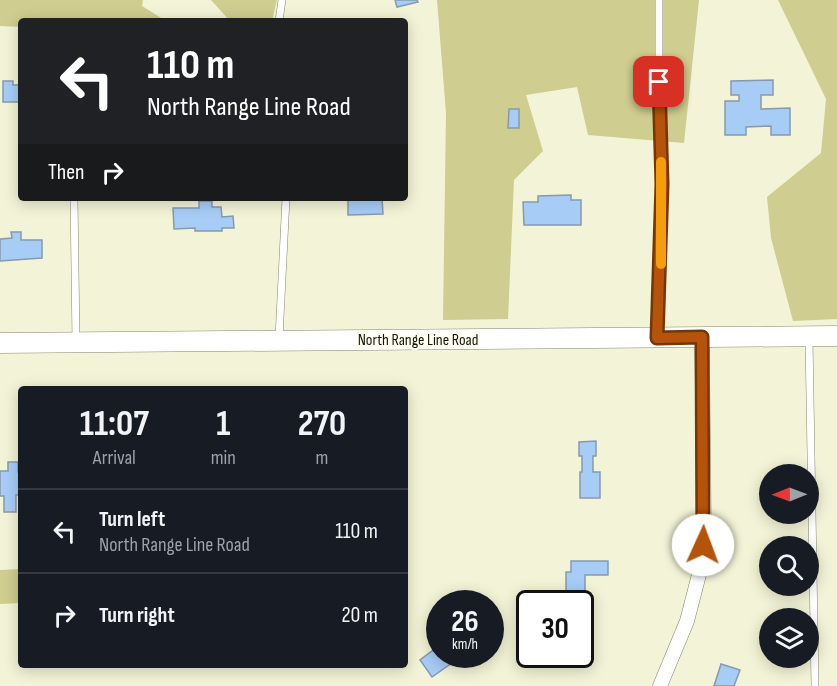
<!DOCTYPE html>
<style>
body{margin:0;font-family:"Sofia Sans Condensed",sans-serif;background:#242831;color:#f1f3f6;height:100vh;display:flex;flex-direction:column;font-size:22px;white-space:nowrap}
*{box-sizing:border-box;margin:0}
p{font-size:20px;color:#9ea1a6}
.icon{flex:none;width:33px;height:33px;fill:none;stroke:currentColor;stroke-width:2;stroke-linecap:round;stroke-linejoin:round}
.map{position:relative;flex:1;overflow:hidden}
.details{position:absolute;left:18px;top:386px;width:390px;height:282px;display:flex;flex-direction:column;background:#171b24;border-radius:6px;box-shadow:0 3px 15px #0003}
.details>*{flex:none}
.banner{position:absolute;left:18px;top:18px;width:390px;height:183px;border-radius:6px;box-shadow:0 3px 15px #0003;background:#202124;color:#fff;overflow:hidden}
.needle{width:39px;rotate:269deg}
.tools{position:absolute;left:759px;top:464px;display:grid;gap:12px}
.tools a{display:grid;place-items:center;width:60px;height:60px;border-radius:50%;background:#171b24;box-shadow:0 3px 15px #0003;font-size:30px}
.speed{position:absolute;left:426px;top:590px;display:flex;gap:12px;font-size:30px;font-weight:700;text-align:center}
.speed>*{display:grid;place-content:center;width:78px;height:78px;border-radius:50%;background:#171b24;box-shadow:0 3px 15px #0003;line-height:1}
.speed small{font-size:15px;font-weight:400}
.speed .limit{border:3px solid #111;border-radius:9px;background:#fff;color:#111}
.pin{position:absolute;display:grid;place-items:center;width:51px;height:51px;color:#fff;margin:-26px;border-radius:12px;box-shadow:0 3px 9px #0006}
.me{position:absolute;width:66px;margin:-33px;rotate:2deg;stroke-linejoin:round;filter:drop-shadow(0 0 4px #0008)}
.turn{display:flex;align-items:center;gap:21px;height:126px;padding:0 30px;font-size:27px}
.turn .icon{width:78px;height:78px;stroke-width:2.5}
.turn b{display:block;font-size:42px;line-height:51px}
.then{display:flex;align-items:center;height:57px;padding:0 30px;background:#0003;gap:12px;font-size:22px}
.eta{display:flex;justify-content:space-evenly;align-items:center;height:102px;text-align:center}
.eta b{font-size:36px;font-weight:700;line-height:42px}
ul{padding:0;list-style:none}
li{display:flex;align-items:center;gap:18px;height:84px;padding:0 30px;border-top:2px solid #363941}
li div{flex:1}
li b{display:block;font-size:22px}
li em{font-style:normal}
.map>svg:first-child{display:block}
.green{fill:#cfcd8f}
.building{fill:#a7cdf6;stroke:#8799ad;stroke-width:1.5}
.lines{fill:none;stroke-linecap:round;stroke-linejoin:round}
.lane-casing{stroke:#87876d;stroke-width:8}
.street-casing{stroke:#87876d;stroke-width:15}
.secondary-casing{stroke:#87876d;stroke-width:21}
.lane{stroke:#fff;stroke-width:7}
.street{stroke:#fff;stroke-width:14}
.secondary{stroke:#fff;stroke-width:20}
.route-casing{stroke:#753606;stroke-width:15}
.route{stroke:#b45309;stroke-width:10}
.slow{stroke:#f59e0b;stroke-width:10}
.labels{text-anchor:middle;stroke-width:4.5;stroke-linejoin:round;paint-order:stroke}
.street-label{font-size:16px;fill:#15140b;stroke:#ffe}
</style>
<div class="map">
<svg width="837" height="686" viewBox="0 0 837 686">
<rect width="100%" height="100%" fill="#f3f3d7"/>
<g class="green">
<polygon points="0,0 143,0 142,6 166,21 21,21 21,27 0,26"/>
<polygon points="211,0 277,0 272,21 230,21"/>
<polygon points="437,0 699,0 684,143 588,135 577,87 526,95 543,151 514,180 508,319 443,320 446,113"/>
<polygon points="778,0 837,0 837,319 793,321 771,238 767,197 821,153 826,99"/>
<polygon points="21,569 21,603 0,604 0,570"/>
</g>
<g class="building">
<polygon points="395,0 417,0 418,2 397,7"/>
<polygon points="773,80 773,95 761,95 761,109 790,108 790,135 771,135 771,126 746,127 746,135 725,135 725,101 739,101 739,95 731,95 731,81"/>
<polygon points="3,81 13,81 13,85 21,85 21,102 3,102"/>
<polygon points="509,109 519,109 519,128 508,128"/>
<polygon points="571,195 571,200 581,200 581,225 524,225 523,202 538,202 538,196"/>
<polygon points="348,198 382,198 383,214 348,215"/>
<polygon points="199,201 212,201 212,207 221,207 222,217 233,216 234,228 222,228 222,231 195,231 195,228 174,229 173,208 199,208"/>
<polygon points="11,232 21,232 21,240 42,240 42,258 0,261 0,239 12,238"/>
<polygon points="596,441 596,456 593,456 593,472 600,472 600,498 580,498 580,472 582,472 582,456 579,456 579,442"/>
<polygon points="8,462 18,462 18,472 21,472 21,495 16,495 16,512 4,512 4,496 0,496 0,471 8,471"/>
<polygon points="571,561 608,561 608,575 585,575 585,603 566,603 566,572 571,572"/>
<polygon points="440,645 440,654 468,654 453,665 452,663 432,677 420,660"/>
<polygon points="721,664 740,670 734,686 714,686"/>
</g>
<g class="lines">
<defs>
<g id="lane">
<polyline points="279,21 282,0"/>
<polyline points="74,198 76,340"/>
<polyline points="657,335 662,185 659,105 659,0"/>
<polyline points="279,338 286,198"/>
<polyline points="809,339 815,686"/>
</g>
<polyline id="street" points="660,686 687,621 702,563 704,528 702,337"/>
<polyline id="secondary" points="0,343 837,336"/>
</defs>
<use href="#lane" class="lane-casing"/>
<use href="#street" class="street-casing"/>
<use href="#secondary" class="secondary-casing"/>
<use href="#lane" class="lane"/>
<use href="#street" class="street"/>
<use href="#secondary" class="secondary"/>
</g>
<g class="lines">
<defs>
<polyline id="route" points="659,82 662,184 657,338 702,337 703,545"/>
</defs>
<use href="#route" class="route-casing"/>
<use href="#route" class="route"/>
<polyline class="slow" points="661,264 661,162"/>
</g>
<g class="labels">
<g class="street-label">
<text x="418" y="345">North Range Line Road</text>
</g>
</g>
</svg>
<div class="tools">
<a><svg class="needle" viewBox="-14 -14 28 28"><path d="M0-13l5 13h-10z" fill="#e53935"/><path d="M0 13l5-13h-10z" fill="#9ea1a6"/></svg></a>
<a><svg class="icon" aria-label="search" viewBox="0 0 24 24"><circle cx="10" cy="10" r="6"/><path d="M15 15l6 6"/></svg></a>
<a><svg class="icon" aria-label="layers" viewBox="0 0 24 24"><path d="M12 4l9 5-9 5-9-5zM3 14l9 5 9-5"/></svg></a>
</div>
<div class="speed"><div>26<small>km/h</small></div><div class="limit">30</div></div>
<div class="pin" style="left:659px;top:82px;background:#d93025"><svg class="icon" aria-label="arrive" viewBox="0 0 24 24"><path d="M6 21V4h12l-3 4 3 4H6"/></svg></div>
<svg class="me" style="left:703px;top:545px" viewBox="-20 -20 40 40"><circle r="19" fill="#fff"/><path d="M0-13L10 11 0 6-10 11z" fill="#b45309"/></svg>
<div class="banner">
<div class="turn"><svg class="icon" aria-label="left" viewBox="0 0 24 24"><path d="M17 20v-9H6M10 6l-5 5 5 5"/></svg><div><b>110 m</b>North Range Line Road</div></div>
<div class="then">Then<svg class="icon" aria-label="right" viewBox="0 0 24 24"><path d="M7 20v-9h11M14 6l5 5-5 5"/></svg></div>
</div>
<section class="details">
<div class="eta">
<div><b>11:07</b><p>Arrival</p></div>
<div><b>1</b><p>min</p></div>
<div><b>270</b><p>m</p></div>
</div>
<ul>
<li><svg class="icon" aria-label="left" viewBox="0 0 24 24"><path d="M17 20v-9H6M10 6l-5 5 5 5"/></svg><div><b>Turn left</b><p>North Range Line Road</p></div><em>110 m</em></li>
<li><svg class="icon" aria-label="right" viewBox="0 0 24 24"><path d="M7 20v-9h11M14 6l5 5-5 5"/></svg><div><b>Turn right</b></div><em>20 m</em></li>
</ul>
</section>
</div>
